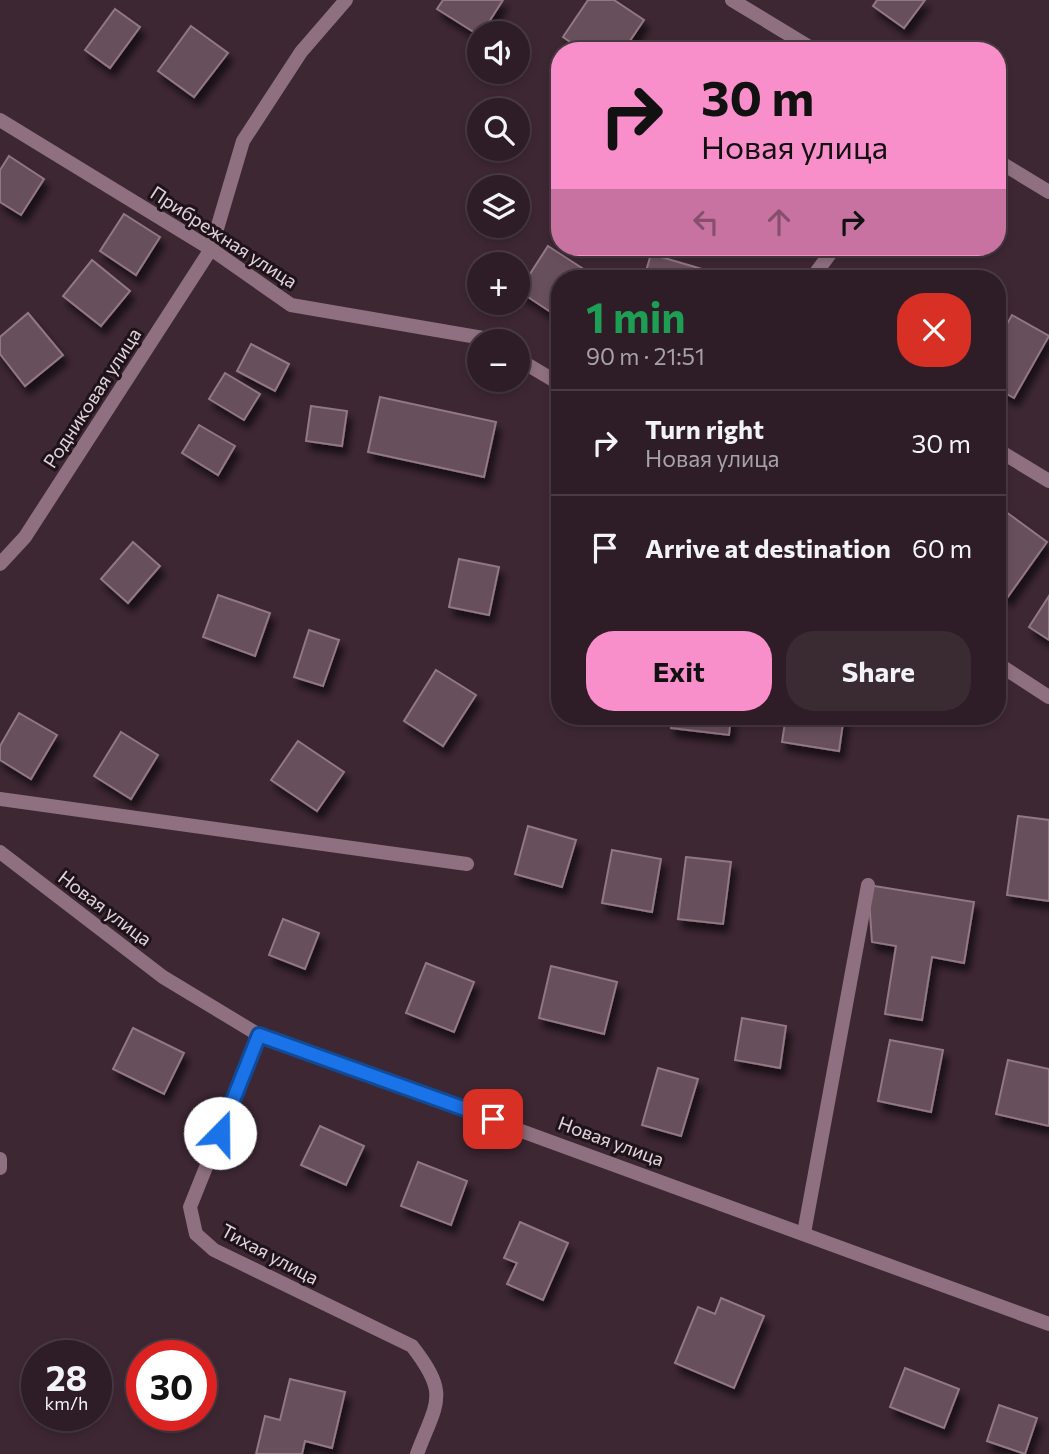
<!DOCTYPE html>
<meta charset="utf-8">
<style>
body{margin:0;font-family:Commissioner,sans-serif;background:#3a2a32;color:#f1f3f6;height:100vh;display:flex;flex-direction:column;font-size:26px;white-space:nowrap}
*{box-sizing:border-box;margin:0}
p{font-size:23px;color:#a7a2a7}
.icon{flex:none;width:38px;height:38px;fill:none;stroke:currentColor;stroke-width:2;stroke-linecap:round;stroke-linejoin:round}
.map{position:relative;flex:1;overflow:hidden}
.panel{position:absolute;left:551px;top:270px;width:455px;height:455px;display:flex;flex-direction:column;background:#2e1d26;border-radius:28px;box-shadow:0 4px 10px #0003,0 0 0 2px #493b43}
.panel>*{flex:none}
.guide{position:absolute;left:551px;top:42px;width:455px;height:214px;border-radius:28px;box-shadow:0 4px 10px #0003,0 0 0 2px #493b43;background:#f98fca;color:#111;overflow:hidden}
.tools{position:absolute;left:467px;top:21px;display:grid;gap:14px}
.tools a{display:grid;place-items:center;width:63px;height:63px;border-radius:50%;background:#2e1d26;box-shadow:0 4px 10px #0003,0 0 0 2px #493b43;font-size:35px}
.speed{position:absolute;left:21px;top:1340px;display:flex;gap:14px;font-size:35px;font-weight:700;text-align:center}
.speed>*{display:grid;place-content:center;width:91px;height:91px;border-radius:50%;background:#2e1d26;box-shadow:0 4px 10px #0003,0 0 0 2px #493b43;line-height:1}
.speed small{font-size:18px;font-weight:400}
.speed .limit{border:10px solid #d22;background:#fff;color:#111}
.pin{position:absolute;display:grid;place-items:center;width:60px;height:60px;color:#fff;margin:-30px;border-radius:14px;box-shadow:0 4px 10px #0006}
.me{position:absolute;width:77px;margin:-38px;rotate:22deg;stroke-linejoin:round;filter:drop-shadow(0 0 5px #0008)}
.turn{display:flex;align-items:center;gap:24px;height:147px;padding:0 35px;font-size:32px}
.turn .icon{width:91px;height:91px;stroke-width:2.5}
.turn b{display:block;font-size:49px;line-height:60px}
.lanes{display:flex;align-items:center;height:66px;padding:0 35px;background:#0003;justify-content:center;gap:35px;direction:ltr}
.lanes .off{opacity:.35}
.round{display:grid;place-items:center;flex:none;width:74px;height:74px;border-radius:28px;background:#3a2a32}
.headline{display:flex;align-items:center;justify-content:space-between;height:119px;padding:0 35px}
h1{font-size:42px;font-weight:700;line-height:52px;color:#1e9e55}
.cta{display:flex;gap:14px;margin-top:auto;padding:14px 35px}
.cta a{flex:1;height:80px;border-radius:28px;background:#f98fca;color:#111;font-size:28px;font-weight:700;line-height:80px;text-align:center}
.cta a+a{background:#3a2a32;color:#f1f3f6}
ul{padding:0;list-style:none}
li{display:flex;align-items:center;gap:21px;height:105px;padding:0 35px;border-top:2px solid #493b43}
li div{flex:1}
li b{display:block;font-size:26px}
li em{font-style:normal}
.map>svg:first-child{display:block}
.building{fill:#674f5b;stroke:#927785;stroke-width:2;filter:url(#shadow)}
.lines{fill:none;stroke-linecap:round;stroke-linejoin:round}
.lane{stroke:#8f7080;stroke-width:14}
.street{stroke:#8f7080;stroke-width:14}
.route-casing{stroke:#114b97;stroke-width:18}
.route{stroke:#1a73e8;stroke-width:12}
.labels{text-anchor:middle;stroke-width:6;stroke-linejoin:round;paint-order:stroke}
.street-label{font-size:19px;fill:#e2d3db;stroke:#1e1319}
</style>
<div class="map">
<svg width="1049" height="1454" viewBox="0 0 1049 1454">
<defs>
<filter id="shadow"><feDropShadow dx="4.5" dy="8" stdDeviation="3.5" flood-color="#0009"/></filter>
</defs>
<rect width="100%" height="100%" fill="#3d2733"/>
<g class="building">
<polygon points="443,0 503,0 480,36 437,9"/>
<polygon points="588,0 614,0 644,20 623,51 583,51 563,37"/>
<polygon points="877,0 925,0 904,28 873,6"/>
<polygon points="115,9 140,27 110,68 85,50"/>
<polygon points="191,26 228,53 194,97 158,71"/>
<polygon points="9,156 44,179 21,215 0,202 0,170"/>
<polygon points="124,214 160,237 136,275 100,251"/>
<polygon points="548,246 585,270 579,278 560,278 560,308 555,315 519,291"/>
<polygon points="651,254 722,275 721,278 644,278"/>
<polygon points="92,260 130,291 101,326 63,296"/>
<polygon points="28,313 63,355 25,386 0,354 0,337"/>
<polygon points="1012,315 1049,336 1014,398 998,389 998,340"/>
<polygon points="251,344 289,364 275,391 237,371"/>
<polygon points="225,373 260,394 244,420 209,399"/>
<polygon points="380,397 496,422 484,477 368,452"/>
<polygon points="311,406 347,411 342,446 306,441"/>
<polygon points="199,425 235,446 218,475 182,453"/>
<polygon points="1002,509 1047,542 1007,598 998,591 998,515"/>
<polygon points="133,542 160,566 128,603 101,579"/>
<polygon points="459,559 499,567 489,615 449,607"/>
<polygon points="218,595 270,613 255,656 203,637"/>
<polygon points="1049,596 1049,640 1029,627"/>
<polygon points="309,630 339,640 323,686 294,677"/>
<polygon points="436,670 476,695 443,746 404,721"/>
<polygon points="19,713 57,735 31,779 0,760 0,746"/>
<polygon points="672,716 731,716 729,735 671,728"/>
<polygon points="786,716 844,716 839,751 782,742"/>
<polygon points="121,732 158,755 131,799 94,776"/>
<polygon points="298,741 344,772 317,811 271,780"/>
<polygon points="1018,816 1049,820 1049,901 1007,895"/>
<polygon points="528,826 576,840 562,887 515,874"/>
<polygon points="612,850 661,859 652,912 602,903"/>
<polygon points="686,857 731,862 723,924 678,919"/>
<polygon points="868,885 974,902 964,963 932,957 922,1020 885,1014 896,946 872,942"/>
<polygon points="283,919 319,933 305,969 269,955"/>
<polygon points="426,963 474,982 454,1032 406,1013"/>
<polygon points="551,966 617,982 604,1034 539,1018"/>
<polygon points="742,1018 786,1026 780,1068 735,1060"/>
<polygon points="133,1028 184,1053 164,1094 113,1069"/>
<polygon points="890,1040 943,1050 931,1112 878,1101"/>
<polygon points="1008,1060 1049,1069 1049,1126 996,1114"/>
<polygon points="658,1068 698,1079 681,1136 642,1125"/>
<polygon points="320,1126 364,1146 346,1185 301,1165"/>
<polygon points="418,1162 467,1181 451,1225 401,1206"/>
<polygon points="520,1222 568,1243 543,1300 507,1284 517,1263 504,1258"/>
<polygon points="721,1298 764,1316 734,1388 675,1363 698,1307 715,1314"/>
<polygon points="905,1368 959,1389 944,1428 890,1407"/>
<polygon points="290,1379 345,1392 332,1448 305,1441 302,1454 256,1454 265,1416 280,1420"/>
<polygon points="999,1405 1037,1418 1025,1454 987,1441"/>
</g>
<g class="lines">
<polyline class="lane" points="0,1159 0,1168"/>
<g class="street">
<polyline points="732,0 816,51"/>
<polyline points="0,120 211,249 291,305 483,338 489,341"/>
<polyline points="998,161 1049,192"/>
<polyline points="812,278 835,247"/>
<polyline points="518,359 560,384"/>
<polyline points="998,450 1049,481"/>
<polyline points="0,564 25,537 211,249 243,141 301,52 346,0"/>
<polyline points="998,664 1049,697"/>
<polyline points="0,799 467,864"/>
<polyline points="0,852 163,977 259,1035 1049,1324"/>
<path d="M259 1035 190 1207 196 1234 214 1250 412 1346C450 1395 437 1401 417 1454"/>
<polyline points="804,1233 868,885"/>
</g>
</g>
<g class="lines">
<defs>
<polyline id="route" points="220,1133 259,1035 493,1119"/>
</defs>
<use href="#route" class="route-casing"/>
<use href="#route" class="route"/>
</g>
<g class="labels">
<g class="street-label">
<text transform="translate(224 237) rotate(33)" y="7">Прибрежная улица</text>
<text transform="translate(92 398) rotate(-57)" y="7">Родниковая улица</text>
<text transform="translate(105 908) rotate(37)" y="7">Новая улица</text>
<text transform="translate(611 1141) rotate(20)" y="7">Новая улица</text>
<text transform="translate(270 1254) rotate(28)" y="7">Тихая улица</text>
</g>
</g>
</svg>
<div class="tools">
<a><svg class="icon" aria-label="sound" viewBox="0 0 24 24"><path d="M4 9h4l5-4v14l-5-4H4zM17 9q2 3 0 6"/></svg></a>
<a><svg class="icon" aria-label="search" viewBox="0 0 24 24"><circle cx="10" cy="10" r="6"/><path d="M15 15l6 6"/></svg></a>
<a><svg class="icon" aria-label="layers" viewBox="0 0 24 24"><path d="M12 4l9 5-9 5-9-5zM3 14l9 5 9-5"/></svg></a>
<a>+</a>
<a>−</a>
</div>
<div class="speed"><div>28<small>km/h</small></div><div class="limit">30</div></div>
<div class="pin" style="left:493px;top:1119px;background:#d93025"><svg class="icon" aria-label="arrive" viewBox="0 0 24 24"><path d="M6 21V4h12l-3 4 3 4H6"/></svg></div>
<svg class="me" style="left:220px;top:1133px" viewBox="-20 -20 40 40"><circle r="19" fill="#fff"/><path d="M0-13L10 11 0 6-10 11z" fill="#1a73e8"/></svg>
<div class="guide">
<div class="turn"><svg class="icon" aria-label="right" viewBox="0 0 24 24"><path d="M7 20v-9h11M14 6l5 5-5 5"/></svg><div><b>30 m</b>Новая улица</div></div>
<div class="lanes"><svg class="icon off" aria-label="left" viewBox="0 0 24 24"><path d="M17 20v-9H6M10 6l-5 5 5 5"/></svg><svg class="icon off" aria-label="ahead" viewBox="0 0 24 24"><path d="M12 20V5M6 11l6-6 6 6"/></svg><svg class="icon" aria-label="right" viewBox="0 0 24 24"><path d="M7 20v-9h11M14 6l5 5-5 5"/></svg></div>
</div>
<section class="panel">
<div class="headline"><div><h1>1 min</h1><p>90 m · 21:51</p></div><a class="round" style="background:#d93025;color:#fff"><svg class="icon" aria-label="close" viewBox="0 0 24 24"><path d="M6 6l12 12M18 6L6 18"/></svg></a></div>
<ul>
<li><svg class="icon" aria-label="right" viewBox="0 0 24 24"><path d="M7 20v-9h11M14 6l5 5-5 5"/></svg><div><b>Turn right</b><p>Новая улица</p></div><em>30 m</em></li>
<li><svg class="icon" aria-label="arrive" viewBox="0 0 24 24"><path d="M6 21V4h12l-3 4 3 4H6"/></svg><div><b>Arrive at destination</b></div><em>60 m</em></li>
</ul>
<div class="cta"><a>Exit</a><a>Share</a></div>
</section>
</div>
